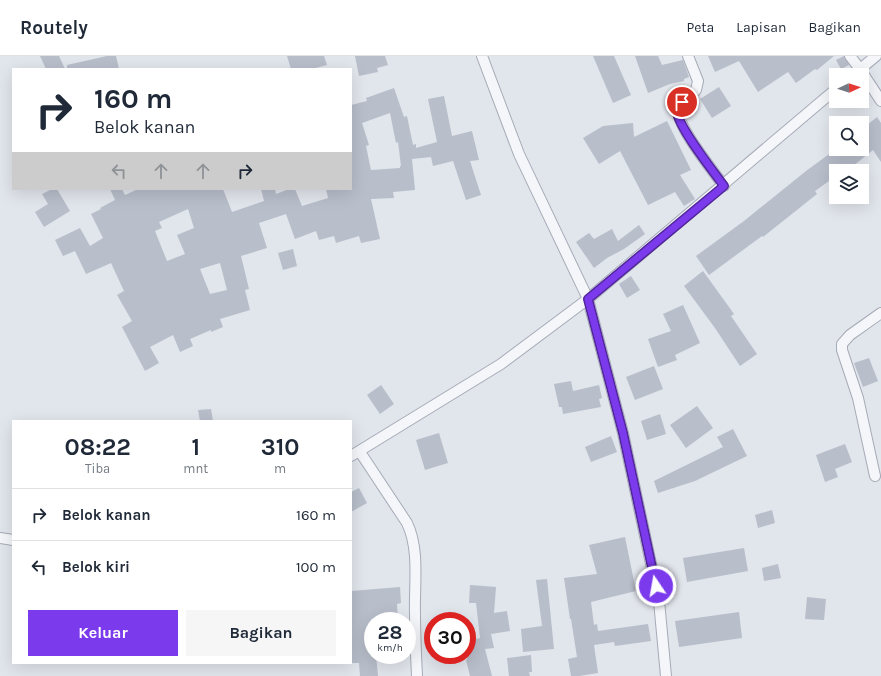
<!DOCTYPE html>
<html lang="id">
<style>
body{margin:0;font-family:Karla,sans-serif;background:#f6f6f7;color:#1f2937;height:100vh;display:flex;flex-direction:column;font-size:15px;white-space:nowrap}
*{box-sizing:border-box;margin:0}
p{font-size:13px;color:#747a83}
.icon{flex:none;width:22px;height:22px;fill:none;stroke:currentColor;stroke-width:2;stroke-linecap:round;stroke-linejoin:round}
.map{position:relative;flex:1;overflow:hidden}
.details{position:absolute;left:12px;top:364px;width:340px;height:244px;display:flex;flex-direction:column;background:#fff;border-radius:0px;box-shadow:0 4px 16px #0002}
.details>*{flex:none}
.hud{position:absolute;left:12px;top:12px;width:340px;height:122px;border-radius:0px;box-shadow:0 4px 16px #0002;background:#fff;color:#1f2937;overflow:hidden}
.needle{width:26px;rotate:86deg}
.buttons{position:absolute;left:829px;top:12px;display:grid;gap:8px}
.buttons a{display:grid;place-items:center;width:40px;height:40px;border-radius:0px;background:#fff;box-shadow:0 4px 16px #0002;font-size:20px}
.speed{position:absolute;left:364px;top:556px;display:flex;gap:8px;font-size:20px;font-weight:700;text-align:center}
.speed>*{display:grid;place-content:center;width:52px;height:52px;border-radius:50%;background:#fff;box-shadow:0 4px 16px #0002;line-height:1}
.speed small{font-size:10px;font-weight:400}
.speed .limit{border:6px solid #d22;background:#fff;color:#111}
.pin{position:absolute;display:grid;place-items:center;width:34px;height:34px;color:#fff;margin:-17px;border:2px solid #fff;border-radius:50%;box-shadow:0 1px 4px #0007}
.me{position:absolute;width:44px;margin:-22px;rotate:348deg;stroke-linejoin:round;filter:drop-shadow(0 0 3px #0008)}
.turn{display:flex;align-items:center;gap:14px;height:84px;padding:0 16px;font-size:18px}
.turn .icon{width:52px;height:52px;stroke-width:2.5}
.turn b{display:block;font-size:28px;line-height:34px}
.lanes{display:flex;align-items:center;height:38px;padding:0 16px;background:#0003;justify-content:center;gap:20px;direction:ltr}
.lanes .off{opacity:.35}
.eta{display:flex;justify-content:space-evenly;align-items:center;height:68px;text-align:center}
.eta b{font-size:24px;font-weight:700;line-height:28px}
.primary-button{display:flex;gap:8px;margin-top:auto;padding:8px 16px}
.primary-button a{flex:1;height:46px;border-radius:0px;background:#7c3aed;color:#fff;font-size:16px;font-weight:700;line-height:46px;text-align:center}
.primary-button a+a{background:#f6f6f7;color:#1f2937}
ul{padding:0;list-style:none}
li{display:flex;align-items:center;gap:12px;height:52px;padding:0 16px;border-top:1px solid #e0e1e3}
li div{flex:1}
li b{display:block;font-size:15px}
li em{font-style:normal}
header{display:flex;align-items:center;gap:24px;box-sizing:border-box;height:56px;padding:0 20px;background:#fff;border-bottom:1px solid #e0e1e3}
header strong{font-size:19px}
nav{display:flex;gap:22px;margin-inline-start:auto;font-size:14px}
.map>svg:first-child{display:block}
.building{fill:#b8beca;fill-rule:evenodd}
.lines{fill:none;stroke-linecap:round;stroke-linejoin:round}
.minor-casing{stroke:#a5abb7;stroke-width:12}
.minor{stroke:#f5f6f9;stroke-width:10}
.route-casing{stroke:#51269a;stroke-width:10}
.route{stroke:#7c3aed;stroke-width:7}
</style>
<header>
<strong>Routely</strong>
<nav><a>Peta</a><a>Lapisan</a><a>Bagikan</a></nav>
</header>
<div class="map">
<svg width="881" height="620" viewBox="0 0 881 620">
<rect width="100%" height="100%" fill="#e1e5ec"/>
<g class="building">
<polygon points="40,0 59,0 65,13 46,13"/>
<polygon points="107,0 116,0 119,13 67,13 67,9"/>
<polygon points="287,0 324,0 327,9 312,13 291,13"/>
<polygon points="355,0 385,0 388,9 377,12 378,16 359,20"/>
<polygon points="593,0 614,0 631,39 613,47"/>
<polygon points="635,0 658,0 662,9 683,4 689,21 684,23 684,25 670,28 648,37"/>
<polygon points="708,0 834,0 817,14 815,13 796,27 788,16 758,36 739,5 715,16"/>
<polygon points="844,0 849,9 841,13 836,4"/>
<polygon points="719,31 731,50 712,62 700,43"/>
<path d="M394 32 404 61 407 60 413 89 416 88V92L437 86 428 43 444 40 452 80 472 75 479 104 470 105 481 139 466 144 453 105 433 110 431 101 412 103 415 134 393 136 394 142 371 143 380 183 361 187 359 180 336 187 334 180 319 184 316 175 295 183 286 158 259 167 267 192 241 200 249 233 245 234 250 254 220 263 223 271 211 276V274L190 283 193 290 180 296 173 279 150 291 159 307 145 315 122 271 132 265 117 239 124 235 111 207 86 218 75 195 63 200 55 184 80 172 90 190 103 182 91 158 101 153 100 152 115 144 110 133H122L125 139 138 133H223L232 156 264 145 261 133H275L276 138 289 133H295L302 150 328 142 326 133H351V49L367 45 366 42ZM390 57 396 87 398 86 401 110H400V112L371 114 366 90 369 89 362 67ZM188 153 194 172 177 179 185 198 167 205 155 175 162 172 159 166ZM220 207 227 234 210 238 200 213Z"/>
<polygon points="877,61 881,67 881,106 873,94 848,114 847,112 842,115 836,115 836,120 815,135 817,138 763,181 762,180 709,219 696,200 744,165 806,115 836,93 862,93 862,73"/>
<polygon points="667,65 691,114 680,119 695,143 684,150 675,136 648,149 620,95 599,108 583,82 603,70 633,67 634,81"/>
<polygon points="52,133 57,133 70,155 44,171 35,156 48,148 42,138"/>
<polygon points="639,169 645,178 624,193 607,202 594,212 576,186 589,177 594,183 612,173 618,185"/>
<polygon points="293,193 297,210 283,214 278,197"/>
<polygon points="703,215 734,258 731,260 757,298 740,310 715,272 684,230"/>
<polygon points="631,220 640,234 627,242 619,228"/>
<polygon points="683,249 700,287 675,299 677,304 658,311 648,283 671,275 663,258"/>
<polygon points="869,302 878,325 863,331 854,307"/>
<polygon points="654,310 663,333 635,344 626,321"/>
<polygon points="571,325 573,335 599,329 602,342 599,343 601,351 563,358 562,351 559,351 554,328"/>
<polygon points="381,329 394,348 380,358 367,339"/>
<polygon points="697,350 713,372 686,392 670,369"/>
<polygon points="211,353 213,365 200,365 198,354"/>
<polygon points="660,358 666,378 647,384 641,365"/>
<polygon points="733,373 747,400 695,425 658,437 654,425 723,391 717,381"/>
<polygon points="439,377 448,407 425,414 416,384"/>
<polygon points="611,380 617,396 591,406 585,391"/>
<polygon points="845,388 852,406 835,413 838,421 825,426 816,399"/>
<polygon points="359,432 367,447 351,456 351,436"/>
<polygon points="772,454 775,467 758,472 755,459"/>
<polygon points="625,481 636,535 591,546 594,569 597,568 598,575 648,568 651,585 615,590 614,586 594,589 598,617 579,620 571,620 568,603 577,601 571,563 570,563 564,522 597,518 589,489"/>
<polygon points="744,492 748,515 687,526 683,502"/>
<polygon points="778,508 781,522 764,525 762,512"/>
<polygon points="547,523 554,593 523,596 521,573 542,570 536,524"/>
<polygon points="470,529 496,531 494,557 507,555 510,575 491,578 494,592 485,593 492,620 470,620 466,604 467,603 467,585 480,582 476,547 469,547"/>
<polygon points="400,531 401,547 397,548 398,565 373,565 373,599 376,599 378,620 360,620 359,607 351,607 351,535"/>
<polygon points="807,541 826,543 824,564 805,563"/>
<polygon points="739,556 742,582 679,591 675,565"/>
<polygon points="531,599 532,616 529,616 530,620 509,620 507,602"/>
</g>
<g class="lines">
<defs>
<g id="minor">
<polyline points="482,0 519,98 588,243 623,377 659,545 666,620"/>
<path d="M688 0 698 25 696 34 677 51C677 71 711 112 724 130"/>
<polyline points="850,0 860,13 881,45"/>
<polyline points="853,19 876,0"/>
<path d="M360 396 407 467C420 494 414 529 415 558 415 579 416 599 417 620"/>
<polyline points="351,400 501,308 588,243 836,33"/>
<polyline points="875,420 858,342 842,294 842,288 850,279 881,257"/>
<polyline points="0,482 13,484"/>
</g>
</defs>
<use href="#minor" class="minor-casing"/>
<use href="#minor" class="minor"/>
</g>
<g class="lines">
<defs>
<path id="route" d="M656 530 623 377 588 243 724 130C713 115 679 72 677 56 677 51 679 49 682 46"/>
</defs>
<use href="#route" class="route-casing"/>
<use href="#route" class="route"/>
</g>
</svg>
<div class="buttons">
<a><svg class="needle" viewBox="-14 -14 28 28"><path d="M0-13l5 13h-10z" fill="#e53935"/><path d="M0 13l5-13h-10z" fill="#747a83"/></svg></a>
<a><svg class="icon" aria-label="search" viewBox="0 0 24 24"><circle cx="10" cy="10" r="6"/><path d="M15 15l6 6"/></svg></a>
<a><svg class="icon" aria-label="layers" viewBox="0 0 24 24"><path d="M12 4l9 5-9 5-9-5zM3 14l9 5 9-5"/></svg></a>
</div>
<div class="speed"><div>28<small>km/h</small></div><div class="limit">30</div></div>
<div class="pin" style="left:682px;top:46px;background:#d93025"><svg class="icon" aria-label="arrive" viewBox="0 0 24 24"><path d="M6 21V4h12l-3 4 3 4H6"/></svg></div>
<svg class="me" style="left:656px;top:530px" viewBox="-20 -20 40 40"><circle r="17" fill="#7c3aed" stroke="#fff" stroke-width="3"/><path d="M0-11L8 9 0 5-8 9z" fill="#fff"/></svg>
<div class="hud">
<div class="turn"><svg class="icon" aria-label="right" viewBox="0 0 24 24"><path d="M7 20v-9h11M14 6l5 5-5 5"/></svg><div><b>160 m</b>Belok kanan</div></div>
<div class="lanes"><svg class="icon off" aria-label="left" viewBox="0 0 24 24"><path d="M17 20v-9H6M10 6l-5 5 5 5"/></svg><svg class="icon off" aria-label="ahead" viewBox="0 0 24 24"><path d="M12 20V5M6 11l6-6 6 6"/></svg><svg class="icon off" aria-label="ahead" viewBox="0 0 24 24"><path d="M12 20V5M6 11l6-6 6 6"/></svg><svg class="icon" aria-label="right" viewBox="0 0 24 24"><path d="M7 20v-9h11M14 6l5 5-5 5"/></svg></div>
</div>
<section class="details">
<div class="eta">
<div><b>08:22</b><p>Tiba</p></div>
<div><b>1</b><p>mnt</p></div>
<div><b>310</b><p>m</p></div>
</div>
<ul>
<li><svg class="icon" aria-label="right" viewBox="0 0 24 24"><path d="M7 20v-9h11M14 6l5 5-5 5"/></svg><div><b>Belok kanan</b></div><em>160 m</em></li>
<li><svg class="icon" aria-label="left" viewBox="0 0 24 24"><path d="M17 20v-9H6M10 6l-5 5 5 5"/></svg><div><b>Belok kiri</b></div><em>100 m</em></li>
</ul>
<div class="primary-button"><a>Keluar</a><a>Bagikan</a></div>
</section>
</div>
